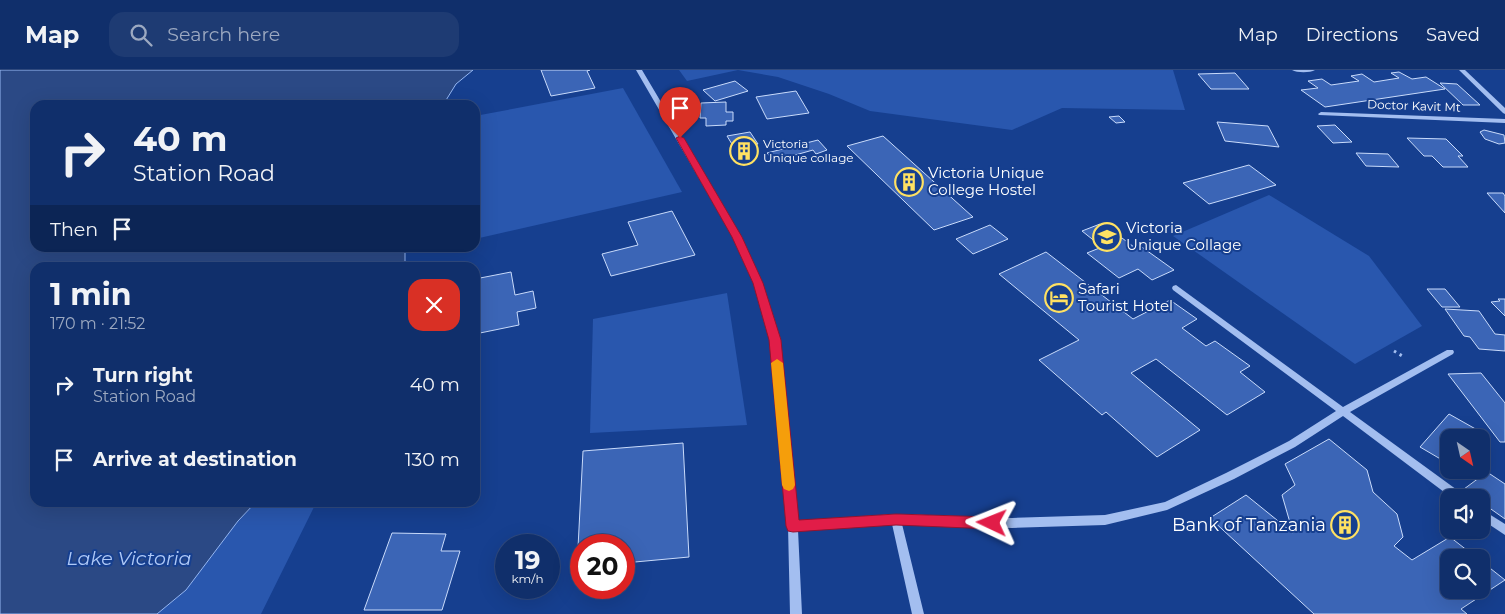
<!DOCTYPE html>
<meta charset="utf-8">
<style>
body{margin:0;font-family:Montserrat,sans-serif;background:#1e3b73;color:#f1f3f6;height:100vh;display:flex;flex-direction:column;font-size:19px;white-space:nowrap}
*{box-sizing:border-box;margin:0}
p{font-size:16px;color:#9ca9c1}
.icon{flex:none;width:28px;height:28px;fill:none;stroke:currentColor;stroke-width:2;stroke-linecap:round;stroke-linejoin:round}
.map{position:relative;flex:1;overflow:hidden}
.drawer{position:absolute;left:30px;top:192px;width:450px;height:245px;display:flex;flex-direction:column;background:#102f6b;border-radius:15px;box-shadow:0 5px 20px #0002,0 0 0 1px #304a7e}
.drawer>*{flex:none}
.hud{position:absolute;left:30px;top:30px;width:450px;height:152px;border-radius:15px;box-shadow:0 5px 20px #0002,0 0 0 1px #304a7e;background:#102f6b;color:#f1f3f6;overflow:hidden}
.needle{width:32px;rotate:146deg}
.buttons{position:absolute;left:1440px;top:359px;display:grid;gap:10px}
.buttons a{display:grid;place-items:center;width:50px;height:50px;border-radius:10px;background:#102f6b;box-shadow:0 5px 20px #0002,0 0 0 1px #304a7e;font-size:25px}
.speed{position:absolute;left:495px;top:464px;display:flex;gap:10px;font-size:25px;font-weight:700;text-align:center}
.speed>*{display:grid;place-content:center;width:65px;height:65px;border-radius:50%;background:#102f6b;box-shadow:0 5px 20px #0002,0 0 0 1px #304a7e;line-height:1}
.speed small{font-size:12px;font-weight:400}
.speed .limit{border:8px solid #d22;background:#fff;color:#111}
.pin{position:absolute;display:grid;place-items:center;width:42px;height:42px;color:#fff;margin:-51px -21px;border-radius:50% 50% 50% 0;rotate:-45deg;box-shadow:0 0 5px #0007}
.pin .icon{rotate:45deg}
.me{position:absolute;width:55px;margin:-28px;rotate:272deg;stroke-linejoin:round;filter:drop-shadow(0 0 4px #0008)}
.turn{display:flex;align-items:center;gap:18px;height:105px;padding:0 20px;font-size:22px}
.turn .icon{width:65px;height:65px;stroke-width:2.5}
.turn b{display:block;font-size:35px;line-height:42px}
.then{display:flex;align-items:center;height:48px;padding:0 20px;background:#0003;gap:10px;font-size:19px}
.round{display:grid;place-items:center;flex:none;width:52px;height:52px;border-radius:15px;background:#1e3b73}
.overview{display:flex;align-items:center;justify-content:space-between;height:85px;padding:0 20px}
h1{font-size:30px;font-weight:700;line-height:38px}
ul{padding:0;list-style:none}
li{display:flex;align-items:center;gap:15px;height:75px;padding:0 20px}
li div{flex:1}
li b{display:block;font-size:19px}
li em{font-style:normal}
header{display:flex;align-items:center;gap:30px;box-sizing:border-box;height:70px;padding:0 25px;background:#102f6b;border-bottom:1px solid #304a7e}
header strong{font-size:24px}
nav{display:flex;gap:28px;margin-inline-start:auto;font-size:18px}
.search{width:350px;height:45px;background:#1e3b73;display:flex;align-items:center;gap:12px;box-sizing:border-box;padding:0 18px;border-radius:15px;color:#9ca9c1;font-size:19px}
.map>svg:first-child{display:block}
.green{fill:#2957ae}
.water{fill:#2b4985;stroke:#95b7f3}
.building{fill:#3b65b6;stroke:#c9dbfb}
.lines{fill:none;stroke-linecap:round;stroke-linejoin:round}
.path{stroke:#a3bef0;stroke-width:3;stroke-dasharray:2.5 4;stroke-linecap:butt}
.minor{fill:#a3bef0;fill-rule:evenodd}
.route{fill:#e11d48;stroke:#92132f}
.slow{fill:#f59e0b}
.labels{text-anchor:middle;stroke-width:4;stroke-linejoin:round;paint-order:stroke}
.far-street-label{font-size:12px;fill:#fff;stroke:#163f8f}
.far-poi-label{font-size:12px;fill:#fff;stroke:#163f8f;text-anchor:start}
.poi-label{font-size:15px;fill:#fff;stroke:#163f8f;text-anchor:start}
.near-poi-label{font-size:18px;fill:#fff;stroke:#163f8f;text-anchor:end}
.near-water-label{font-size:19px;font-style:italic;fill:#afc9f7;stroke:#163f8f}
</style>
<header>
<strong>Map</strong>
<div class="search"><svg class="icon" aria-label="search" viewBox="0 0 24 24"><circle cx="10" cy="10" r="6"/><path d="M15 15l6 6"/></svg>Search here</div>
<nav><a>Map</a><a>Directions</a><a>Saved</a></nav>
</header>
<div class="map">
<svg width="1505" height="544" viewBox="0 0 1505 544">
<rect width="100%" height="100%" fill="#163f8f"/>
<g class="green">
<polygon points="679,0 1173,0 1185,40 1062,38 1012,60 870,41 829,24 778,7 738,0 687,11"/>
<polygon points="623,18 682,122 475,169 475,46"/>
<polygon points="1269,125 1369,186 1422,256 1355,294 1173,166"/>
<polygon points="727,223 747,355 590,363 593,249"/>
<polygon points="255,433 316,433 261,544 157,544 186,520 238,451"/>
</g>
<polygon class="water" points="0,0 473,0 456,14 443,35 35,35 35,178 405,178 405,197 35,198 35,432 255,433 238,451 186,520 157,544 0,544"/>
<g class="building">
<polygon points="541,0 590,0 587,1 595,18 551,26"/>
<polygon points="1399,2 1412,9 1426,7 1445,19 1325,37 1301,20 1318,18 1308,11 1322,9 1331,15 1359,11 1351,6 1362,4 1374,12 1399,8 1391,3"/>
<polygon points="1235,3 1249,19 1211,19 1198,4"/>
<polygon points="735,11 748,21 715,31 703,20"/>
<polygon points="1440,13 1457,14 1480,35 1463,35"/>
<polygon points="796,21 809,43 767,49 756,27"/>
<polygon points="726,32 726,42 733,42 733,51 726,51 726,55 706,56 706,48 700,48 701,33"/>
<polygon points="1119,46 1125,52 1116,53 1109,47"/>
<polygon points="1217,52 1268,56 1279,77 1225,71"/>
<polygon points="1335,55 1352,72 1333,73 1317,56"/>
<polygon points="1484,60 1504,65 1505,73 1499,74 1485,69 1480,62"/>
<polygon points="750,62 758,74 748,75 755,87 741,89 727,66"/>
<polygon points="883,66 973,147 934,160 847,76"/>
<polygon points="1407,68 1446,69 1463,86 1458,86 1468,97 1443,97 1432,86 1424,86"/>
<polygon points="818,70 827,80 816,84 813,80 774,91 767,83"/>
<polygon points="1356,83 1388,84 1399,97 1366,96"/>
<polygon points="1249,95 1276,115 1209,134 1183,113"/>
<polygon points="1487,123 1503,123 1505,126 1505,143"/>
<polygon points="672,141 695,185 611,206 602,184 638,175 628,152"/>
<polygon points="1100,154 1119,169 1122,168 1134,177 1139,175 1174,200 1152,210 1138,199 1119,208 1087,183 1102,177 1082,161"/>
<polygon points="990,155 1008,169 973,184 956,169"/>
<polygon points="1046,182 1133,249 1170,230 1197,249 1182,258 1206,276 1215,271 1250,296 1240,302 1265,322 1227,345 1156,289 1131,303 1200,360 1157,387 1106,342 1102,345 1039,290 1079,270 999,204"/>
<polygon points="511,202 515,225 533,221 536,238 517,242 519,255 480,263 475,209"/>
<polygon points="1427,219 1445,219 1460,237 1442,237"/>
<polygon points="1498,229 1505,229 1505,246 1491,232 1500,231"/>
<polygon points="1445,239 1479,241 1495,264 1505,265 1505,281 1479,279 1470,267 1464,266"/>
<polygon points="1481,303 1505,333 1505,372 1500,372 1448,304"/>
<polygon points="1449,344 1488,366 1481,373 1481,368 1449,368 1449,394 1420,377"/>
<polygon points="1329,369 1367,400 1373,422 1397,444 1403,467 1394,476 1412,490 1450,467 1477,488 1449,488 1449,520 1481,520 1481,491 1505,510 1461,539 1467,544 1314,544 1210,448 1246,425 1293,463 1282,425 1295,415 1285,394"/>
<polygon points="683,373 689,487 624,493 624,475 581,475 581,497 577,497 583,381"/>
<polygon points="1487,402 1505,414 1505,449 1481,432 1481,428 1476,428 1464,419"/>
<polygon points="392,463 446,464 441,481 460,481 442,540 364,540"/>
</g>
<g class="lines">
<polyline class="path" points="1394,281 1404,287"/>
<g class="minor">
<polygon points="636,0 642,0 741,167 762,213 779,270 798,451 896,444 1012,448 1105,445 1165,432 1226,403 1289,371 1336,341 1173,220 1172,218 1173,216 1176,215 1343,337 1447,280 1453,280 1454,282 1453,284 1350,342 1464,425 1465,428 1452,428 1343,346 1295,377 1234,409 1167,440 1105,455 1012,458 902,454 924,544 912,544 892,454 798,460 802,544 790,544 788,456 771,270 754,213 733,167"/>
<path d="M1292 0H1315C1310 3 1297 3 1292 0Z"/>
<polygon points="1459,0 1465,0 1505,38 1505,44 1503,43"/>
<polygon points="1321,42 1505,49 1505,53 1319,45 1318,44"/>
<polygon points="1481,439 1505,454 1505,465 1481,449"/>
</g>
</g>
<polygon class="route" points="680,66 684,68 742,167 763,213 781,270 799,450 896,444 992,447 997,448 999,453 997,457 992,459 896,455 793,462 788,461 786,456 769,270 753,213 732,167 676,68"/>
<polygon class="slow" points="777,289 783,293 795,415 793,419 789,421 784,419 782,415 771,293"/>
<defs>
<symbol id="building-ring" viewBox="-11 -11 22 22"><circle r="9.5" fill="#163f8f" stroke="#ffe162" stroke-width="1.5"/><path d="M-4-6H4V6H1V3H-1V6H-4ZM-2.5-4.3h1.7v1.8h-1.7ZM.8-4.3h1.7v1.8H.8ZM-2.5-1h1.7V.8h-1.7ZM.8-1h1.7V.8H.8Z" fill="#ffe162"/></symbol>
<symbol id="university-ring" viewBox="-11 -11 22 22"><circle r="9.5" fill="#163f8f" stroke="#ffe162" stroke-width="1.5"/><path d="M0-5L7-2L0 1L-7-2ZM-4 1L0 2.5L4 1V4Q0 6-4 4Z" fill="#ffe162"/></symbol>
<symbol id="hotel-ring" viewBox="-11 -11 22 22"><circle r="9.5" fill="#163f8f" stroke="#ffe162" stroke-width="1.5"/><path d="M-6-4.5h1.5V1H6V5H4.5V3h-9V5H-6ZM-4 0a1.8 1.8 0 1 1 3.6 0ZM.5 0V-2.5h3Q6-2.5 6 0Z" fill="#ffe162"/></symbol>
</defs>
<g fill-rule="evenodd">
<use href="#building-ring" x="728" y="65" width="32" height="32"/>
<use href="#building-ring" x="893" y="96" width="32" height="32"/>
<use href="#university-ring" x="1091" y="151" width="32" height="32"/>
<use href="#hotel-ring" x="1043" y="212" width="32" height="32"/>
<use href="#building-ring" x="1329" y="439" width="32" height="32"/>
</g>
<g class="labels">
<g class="far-street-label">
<text transform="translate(1414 36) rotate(2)" y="4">Doctor Kavit Mt</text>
</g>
<g class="far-poi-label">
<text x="763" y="78">Victoria<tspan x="763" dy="14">Unique collage</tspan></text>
</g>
<g class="poi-label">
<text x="928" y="108">Victoria Unique<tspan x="928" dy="17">College Hostel</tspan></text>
<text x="1126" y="163">Victoria<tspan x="1126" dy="17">Unique Collage</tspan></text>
<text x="1078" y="224">Safari<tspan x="1078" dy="17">Tourist Hotel</tspan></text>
</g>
<g class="near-poi-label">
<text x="1326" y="461">Bank of Tanzania</text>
</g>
<g class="near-water-label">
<text x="129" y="495">Lake Victoria</text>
</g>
</g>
</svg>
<div class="buttons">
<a><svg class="needle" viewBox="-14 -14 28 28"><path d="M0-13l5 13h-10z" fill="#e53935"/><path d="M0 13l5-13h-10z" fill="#9ca9c1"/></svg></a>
<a><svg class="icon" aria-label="sound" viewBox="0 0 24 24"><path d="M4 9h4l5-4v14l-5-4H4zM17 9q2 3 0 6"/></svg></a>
<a><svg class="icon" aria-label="search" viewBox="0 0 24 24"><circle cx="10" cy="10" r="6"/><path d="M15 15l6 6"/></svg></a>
</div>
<div class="speed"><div>19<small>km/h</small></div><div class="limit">20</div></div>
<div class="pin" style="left:680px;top:68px;background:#d93025"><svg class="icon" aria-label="arrive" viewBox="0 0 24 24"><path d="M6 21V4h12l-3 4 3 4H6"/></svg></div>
<svg class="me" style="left:992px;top:453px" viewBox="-20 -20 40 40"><path d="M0-17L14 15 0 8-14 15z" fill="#e11d48" stroke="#fff" stroke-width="4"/></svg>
<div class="hud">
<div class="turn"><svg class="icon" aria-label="right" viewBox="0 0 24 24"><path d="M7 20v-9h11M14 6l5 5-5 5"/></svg><div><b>40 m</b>Station Road</div></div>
<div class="then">Then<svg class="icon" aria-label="arrive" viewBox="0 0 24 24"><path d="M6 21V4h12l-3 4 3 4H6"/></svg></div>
</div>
<section class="drawer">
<div class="overview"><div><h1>1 min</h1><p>170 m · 21:52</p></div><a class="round" style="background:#d93025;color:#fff"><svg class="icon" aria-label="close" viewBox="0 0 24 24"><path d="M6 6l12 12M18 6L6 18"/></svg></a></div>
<ul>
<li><svg class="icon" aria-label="right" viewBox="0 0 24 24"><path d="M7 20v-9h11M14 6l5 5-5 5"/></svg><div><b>Turn right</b><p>Station Road</p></div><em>40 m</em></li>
<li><svg class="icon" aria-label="arrive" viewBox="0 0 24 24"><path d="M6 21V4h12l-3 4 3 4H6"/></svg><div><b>Arrive at destination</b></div><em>130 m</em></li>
</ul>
</section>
</div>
